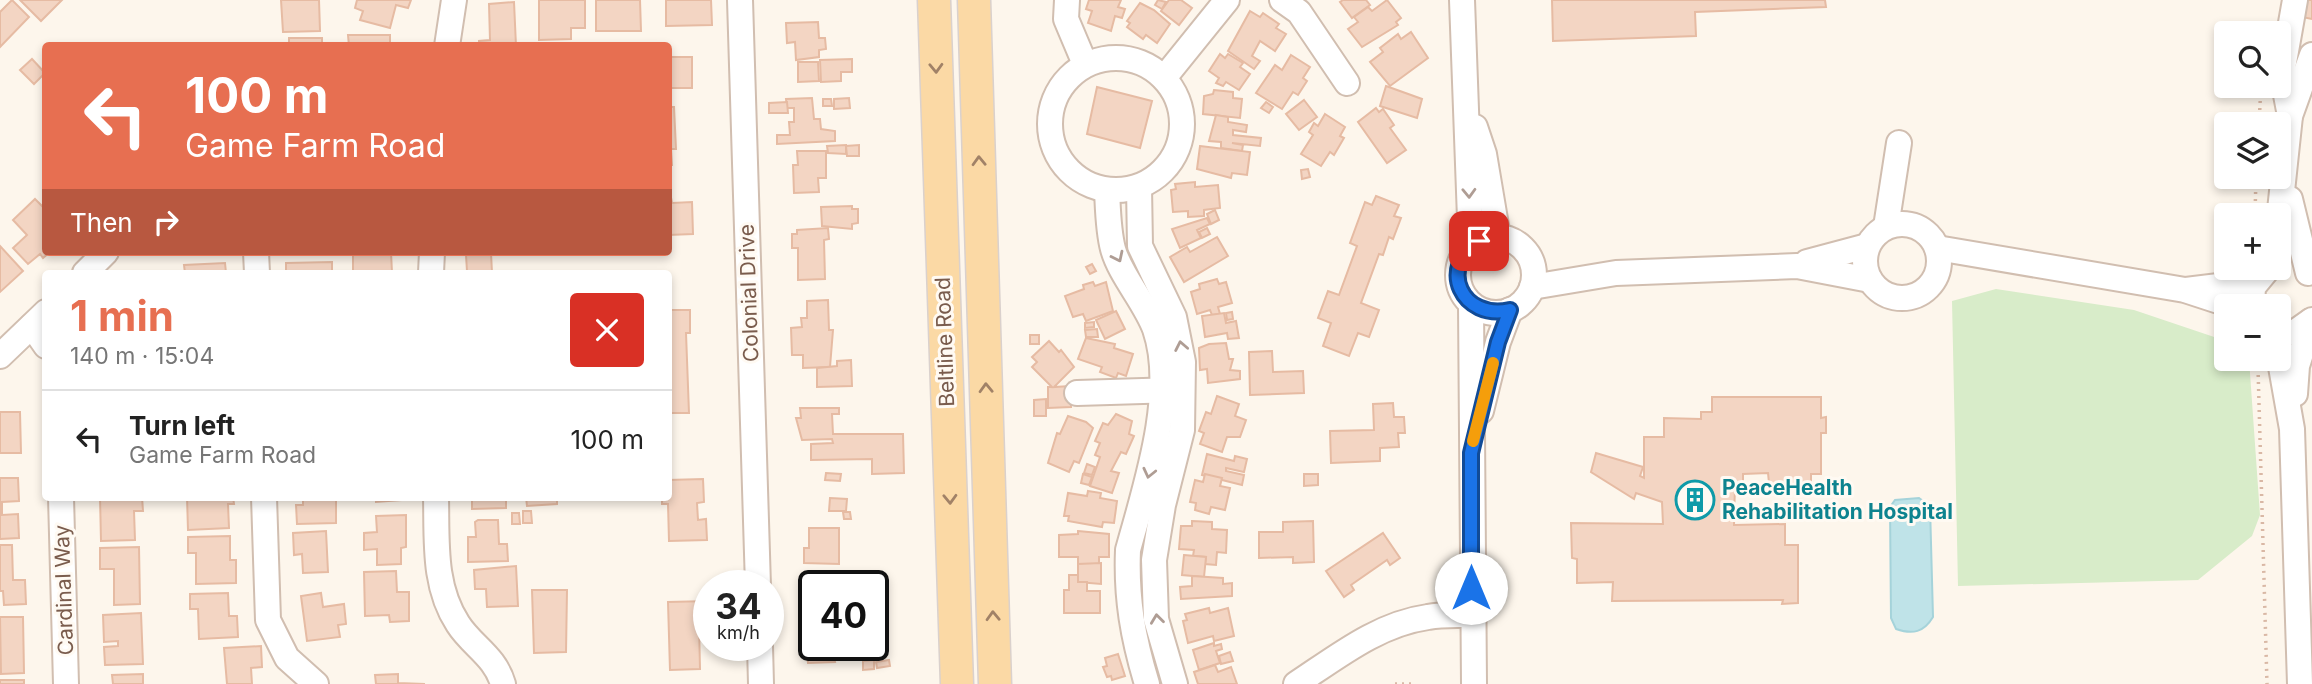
<!DOCTYPE html>
<meta charset="utf-8">
<style>
body{margin:0;font-family:Inter,sans-serif;background:#f2f2f2;color:#222;height:100vh;display:flex;flex-direction:column;font-size:26px;white-space:nowrap}
*{box-sizing:border-box;margin:0}
p{font-size:23px;color:#767676}
.icon{flex:none;width:38px;height:38px;fill:none;stroke:currentColor;stroke-width:2;stroke-linecap:round;stroke-linejoin:round}
.map{position:relative;flex:1;overflow:hidden}
.drawer{position:absolute;left:42px;top:270px;width:630px;height:231px;display:flex;flex-direction:column;background:#fff;border-radius:7px;box-shadow:0 4px 10px #0003}
.drawer>*{flex:none}
.hud{position:absolute;left:42px;top:42px;width:630px;height:214px;border-radius:7px;box-shadow:0 4px 10px #0003;background:#e76f51;color:#fff;overflow:hidden}
.buttons{position:absolute;left:2214px;top:21px;display:grid;gap:14px}
.buttons a{display:grid;place-items:center;width:77px;height:77px;border-radius:7px;background:#fff;box-shadow:0 4px 10px #0003;font-size:35px}
.speed{position:absolute;left:693px;top:570px;display:flex;gap:14px;font-size:35px;font-weight:700;text-align:center}
.speed>*{display:grid;place-content:center;width:91px;height:91px;border-radius:50%;background:#fff;box-shadow:0 4px 10px #0003;line-height:1}
.speed small{font-size:18px;font-weight:400}
.speed .limit{border:4px solid #111;border-radius:10px;background:#fff;color:#111}
.pin{position:absolute;display:grid;place-items:center;width:60px;height:60px;color:#fff;margin:-30px;border-radius:14px;box-shadow:0 4px 10px #0006}
.me{position:absolute;width:77px;margin:-38px;rotate:0deg;stroke-linejoin:round;filter:drop-shadow(0 0 5px #0008)}
.turn{display:flex;align-items:center;gap:24px;height:147px;padding:0 28px;font-size:32px}
.turn .icon{width:91px;height:91px;stroke-width:2.5}
.turn b{display:block;font-size:49px;line-height:60px}
.then{display:flex;align-items:center;height:66px;padding:0 28px;background:#0003;gap:14px;font-size:26px}
.round{display:grid;place-items:center;flex:none;width:74px;height:74px;border-radius:7px;background:#f2f2f2}
.head{display:flex;align-items:center;justify-content:space-between;height:119px;padding:0 28px}
h1{font-size:42px;font-weight:700;line-height:52px;color:#e76f51}
ul{padding:0;list-style:none}
li{display:flex;align-items:center;gap:21px;height:98px;padding:0 28px;border-top:2px solid #e0e0e0}
li div{flex:1}
li b{display:block;font-size:26px}
li em{font-style:normal}
.map>svg:first-child{display:block}
.green{fill:#d8ecc9}
.water{fill:#bfe3e8;stroke:#a5d3da;stroke-width:2}
.building{fill:#f3d5c3;stroke:#e6bba3;stroke-width:2}
.lines{fill:none;stroke-linecap:round;stroke-linejoin:round}
.minor-casing{stroke:#d1beb0;stroke-width:28}
.major-casing{stroke:#dad1cd;stroke-width:35}
.path{stroke:#d9b8a5;stroke-width:3.5;stroke-dasharray:2 5;stroke-linecap:butt}
.minor{stroke:#fff;stroke-width:24}
.major{stroke:#fbd9a5;stroke-width:32}
.oneway{stroke:#a18267}
.oneway2{stroke:#af9d94}
.route-casing{stroke:#114b97;stroke-width:18}
.route{stroke:#1a73e8;stroke-width:12}
.slow{stroke:#f59e0b;stroke-width:12}
.labels{text-anchor:middle;stroke-width:6;stroke-linejoin:round;paint-order:stroke}
.street-label{font-size:21px;fill:#7a5c4d;stroke:#fffaf3}
.culture-label{font-size:21px;font-weight:bold;fill:#0d838f;stroke:#fffaf3;text-anchor:start}
</style>
<div class="map">
<svg width="2312" height="684" viewBox="0 0 2312 684">
<rect width="100%" height="100%" fill="#fdf6ec"/>
<polygon class="green" points="1996,289 2134,310 2226,341 2226,359 2249,359 2260,515 2252,536 2198,580 1958,586 1952,301"/>
<path class="water" d="M1919 498 1930 506 1933 617C1924 632 1913 635 1896 629L1891 618 1890 507 1895 500Z"/>
<g class="building">
<polygon points="12,0 29,17 0,47 0,12"/>
<polygon points="20,0 62,0 41,21"/>
<polygon points="281,0 319,0 320,31 283,32"/>
<polygon points="357,0 411,0 408,8 396,5 390,28 360,20 363,11 355,8"/>
<polygon points="539,0 585,0 585,28 571,28 571,39 539,40"/>
<polygon points="596,0 640,0 641,31 596,31"/>
<polygon points="666,0 711,0 712,25 666,26"/>
<polygon points="1089,0 1121,0 1118,7 1125,9 1122,18 1115,16 1111,31 1088,23 1092,11 1086,9"/>
<polygon points="1158,0 1166,2 1162,9 1155,5"/>
<polygon points="1169,0 1181,0 1192,8 1179,25 1161,11"/>
<polygon points="1343,0 1366,0 1370,5 1352,18 1340,2"/>
<polygon points="1387,0 1401,18 1396,22 1398,25 1362,47 1348,29 1358,22 1354,17 1368,7 1372,11"/>
<polygon points="1552,0 1825,0 1826,7 1695,12 1696,36 1553,41"/>
<polygon points="2305,0 2312,0 2312,19 2302,17"/>
<polygon points="514,2 516,46 479,46 479,41 490,40 489,4"/>
<polygon points="1140,3 1154,10 1170,24 1157,43 1146,35 1143,39 1127,27 1130,23 1127,21"/>
<polygon points="1250,11 1260,17 1263,13 1279,24 1276,28 1286,34 1275,51 1260,41 1252,56 1260,61 1254,69 1228,51"/>
<polygon points="818,22 819,38 825,38 826,49 819,50 819,57 796,60 795,42 787,43 786,23"/>
<polygon points="1411,32 1428,58 1390,86 1370,62 1383,52 1380,48 1398,34 1401,39"/>
<polygon points="348,35 390,35 390,46 349,46"/>
<rect x="289" y="38" width="33" height="8"/>
<polygon points="1220,54 1225,58 1228,54 1243,63 1240,67 1250,74 1239,90 1226,82 1223,86 1216,83 1219,78 1209,71"/>
<polygon points="1291,55 1310,67 1303,78 1307,81 1298,95 1293,92 1282,109 1256,93 1275,65 1282,70"/>
<rect x="668" y="57" width="24" height="31"/>
<polygon points="32,59 45,73 34,84 20,70"/>
<polygon points="852,59 852,72 841,72 841,81 821,82 820,60"/>
<polygon points="798,62 818,62 819,81 798,82"/>
<polygon points="1386,86 1422,99 1417,118 1380,106"/>
<polygon points="1097,87 1152,101 1140,148 1087,134"/>
<polygon points="1214,90 1233,92 1233,98 1242,99 1240,118 1203,114 1204,96 1213,94"/>
<polygon points="812,98 814,119 820,119 821,129 835,131 835,141 777,144 777,135 790,135 789,122 794,122 794,108 787,108 786,99"/>
<polygon points="849,98 850,108 834,109 834,99"/>
<polygon points="823,99 831,99 832,106 823,106"/>
<polygon points="1304,100 1317,117 1299,130 1286,114"/>
<polygon points="787,102 788,113 769,113 769,103"/>
<polygon points="1266,102 1273,107 1269,113 1261,108"/>
<polygon points="668,107 674,107 676,149 671,149 672,165 668,165"/>
<polygon points="1376,108 1379,112 1383,109 1394,125 1390,128 1406,150 1387,163 1358,122"/>
<polygon points="1325,114 1345,127 1340,136 1344,138 1334,155 1330,152 1321,166 1301,154 1313,135 1309,132 1314,123 1318,126"/>
<polygon points="1216,115 1228,117 1228,122 1247,125 1246,132 1233,130 1233,135 1261,138 1260,146 1232,143 1243,145 1242,151 1221,148 1221,142 1209,141"/>
<polygon points="846,145 846,154 828,153 827,146"/>
<polygon points="859,145 859,156 847,156 846,146"/>
<polygon points="1200,146 1250,152 1247,175 1232,173 1231,178 1197,169"/>
<polygon points="797,151 826,151 826,178 818,178 819,192 794,193 793,165 798,165"/>
<polygon points="1308,169 1310,177 1302,179 1301,170"/>
<polygon points="668,181 672,203 692,202 693,234 668,235"/>
<polygon points="1195,182 1195,187 1218,185 1220,208 1204,210 1204,216 1188,217 1188,211 1173,212 1171,190 1176,189 1175,184"/>
<polygon points="1376,196 1399,205 1394,216 1401,218 1393,239 1389,237 1383,255 1379,254 1361,303 1379,310 1369,337 1358,333 1349,356 1323,346 1331,323 1318,318 1328,291 1339,295 1357,246 1350,243 1365,202 1372,205"/>
<polygon points="35,199 46,210 46,252 50,252 43,258 40,254 28,264 13,248 27,235 13,220"/>
<polygon points="852,206 852,209 858,209 858,223 852,224 852,229 822,226 821,207"/>
<polygon points="1215,210 1219,220 1211,224 1207,214"/>
<polygon points="1207,218 1210,224 1197,230 1201,238 1180,248 1172,229"/>
<polygon points="828,228 829,239 824,240 825,279 798,280 798,248 792,248 792,234 797,234 797,230"/>
<polygon points="1207,228 1210,234 1202,238 1199,232"/>
<polygon points="1217,237 1228,256 1184,282 1170,257 1187,247 1190,252"/>
<polygon points="0,246 23,271 0,292"/>
<polygon points="353,252 391,252 392,273 353,273"/>
<polygon points="491,253 492,273 462,273 467,271 466,255"/>
<polygon points="332,262 332,273 286,273 286,263"/>
<polygon points="225,263 226,273 185,273 184,265"/>
<polygon points="1092,264 1096,271 1090,274 1086,267"/>
<polygon points="1217,279 1219,284 1226,282 1232,303 1218,307 1220,314 1212,315 1210,310 1197,314 1191,292 1200,289 1199,284"/>
<polygon points="1093,282 1095,286 1106,282 1113,311 1086,321 1083,314 1073,317 1065,296 1084,289 1083,285"/>
<polygon points="828,300 829,330 833,330 830,367 803,368 803,355 792,355 791,328 802,327 801,318 807,318 807,301"/>
<polygon points="668,310 690,310 690,333 686,333 689,413 668,413"/>
<polygon points="1116,311 1125,329 1105,339 1096,320"/>
<polygon points="1232,312 1233,319 1227,320 1226,313"/>
<polygon points="1224,313 1226,323 1236,321 1239,338 1228,339 1227,333 1205,337 1202,316"/>
<polygon points="1094,322 1094,327 1085,328 1085,323"/>
<polygon points="1097,329 1098,337 1086,337 1085,330"/>
<rect x="1030" y="335" width="9" height="9"/>
<polygon points="1086,338 1115,344 1114,348 1133,354 1126,376 1118,373 1116,378 1100,372 1102,367 1078,359"/>
<polygon points="1049,341 1059,352 1061,350 1074,367 1054,387 1070,386 1071,407 1048,408 1048,387 1052,387 1032,367 1037,362 1032,357"/>
<polygon points="1226,343 1229,359 1233,359 1230,370 1240,371 1240,379 1208,383 1207,369 1200,370 1199,348 1209,344"/>
<polygon points="1272,351 1273,372 1303,371 1304,393 1250,395 1249,352"/>
<polygon points="851,360 852,386 817,387 817,368 837,366 837,361"/>
<polygon points="1217,396 1239,404 1235,416 1246,420 1240,437 1227,437 1222,452 1200,444 1204,433 1199,431 1206,412 1211,414"/>
<polygon points="1712,397 1821,397 1821,418 1826,417 1826,433 1821,433 1821,474 1811,474 1811,483 1769,483 1768,473 1743,474 1743,483 1735,483 1734,525 1785,524 1785,545 1798,545 1798,603 1782,604 1783,600 1612,601 1613,582 1577,583 1577,559 1572,558 1571,523 1663,524 1662,502 1636,493 1634,499 1591,472 1596,453 1643,467 1640,476 1644,478 1644,437 1664,437 1664,418 1701,419 1701,412 1712,412"/>
<polygon points="1046,399 1046,416 1034,416 1034,400"/>
<polygon points="1393,403 1394,417 1404,417 1405,433 1398,433 1399,447 1380,448 1380,461 1331,463 1330,431 1374,430 1373,404"/>
<polygon points="800,408 839,408 839,414 832,414 833,434 903,434 904,473 872,474 872,459 811,460 811,444 833,443 832,439 802,440 796,418 801,418"/>
<polygon points="0,412 20,412 21,453 0,453"/>
<polygon points="1116,414 1132,421 1129,434 1134,436 1126,454 1121,452 1111,471 1119,473 1112,493 1090,486 1100,457 1095,455 1100,443 1095,441 1103,423 1108,425"/>
<polygon points="1068,416 1086,422 1093,428 1079,463 1074,461 1069,472 1048,463 1057,433 1060,434"/>
<polygon points="1207,454 1234,461 1235,456 1247,459 1244,472 1226,468 1226,471 1244,475 1242,485 1202,475"/>
<polygon points="1087,464 1095,467 1092,475 1084,473"/>
<polygon points="826,473 841,474 840,481 825,480"/>
<polygon points="1083,474 1092,477 1089,485 1081,483"/>
<polygon points="1205,474 1222,478 1220,486 1230,488 1225,510 1211,507 1209,514 1195,510 1196,503 1190,502 1195,480 1203,482"/>
<polygon points="1304,474 1318,474 1318,485 1304,486"/>
<polygon points="0,478 18,478 19,501 2,502 2,515 18,514 19,538 0,539"/>
<polygon points="703,479 704,502 697,503 698,520 706,519 707,540 669,541 668,504 662,504 662,497 668,497 668,480"/>
<polygon points="1088,491 1101,493 1100,498 1117,501 1114,523 1103,522 1102,527 1068,521 1069,516 1064,516 1068,493 1087,496"/>
<polygon points="100,497 142,497 143,511 134,511 135,540 101,541"/>
<polygon points="187,497 233,497 234,504 228,504 229,528 188,530"/>
<polygon points="303,497 336,497 336,523 297,524 296,505 303,505"/>
<polygon points="376,497 401,497 401,500 376,502"/>
<polygon points="472,497 506,497 506,508 472,509"/>
<polygon points="526,497 557,497 557,504 527,506"/>
<polygon points="830,498 847,499 846,511 829,511"/>
<polygon points="523,511 531,511 532,523 523,523"/>
<polygon points="843,512 850,512 851,519 844,519"/>
<polygon points="512,513 519,513 520,524 512,524"/>
<polygon points="406,515 406,547 401,548 401,564 377,565 377,549 364,550 364,533 377,532 376,516"/>
<polygon points="478,520 498,520 499,544 507,544 508,561 468,562 468,537 476,537 475,522"/>
<polygon points="1192,521 1212,522 1212,529 1227,530 1226,553 1217,552 1216,565 1205,564 1206,557 1193,556 1194,550 1179,549 1181,526 1192,526"/>
<polygon points="1313,521 1314,562 1293,563 1293,557 1259,558 1259,532 1283,532 1283,522"/>
<polygon points="809,528 839,528 839,564 804,563 804,548 809,548"/>
<polygon points="326,531 328,572 303,573 302,554 294,555 293,533"/>
<polygon points="1078,531 1109,534 1109,557 1099,557 1099,564 1078,564 1078,557 1059,557 1059,535 1078,534"/>
<polygon points="1383,533 1400,558 1390,565 1387,560 1351,585 1354,590 1344,597 1326,571"/>
<polygon points="230,536 230,560 236,560 236,583 196,584 196,553 188,553 188,537"/>
<polygon points="0,545 12,545 13,580 25,580 26,604 4,605 3,591 0,591"/>
<polygon points="139,547 140,604 114,605 114,569 100,569 100,548"/>
<polygon points="1184,555 1206,557 1204,577 1182,575"/>
<polygon points="1101,563 1101,584 1078,582 1078,564"/>
<polygon points="516,566 518,606 487,607 486,589 475,589 474,570"/>
<polygon points="396,571 397,592 409,592 409,621 390,622 389,615 365,616 364,572"/>
<polygon points="1069,575 1078,575 1078,582 1087,582 1087,591 1100,591 1100,613 1064,613 1064,590 1069,590"/>
<polygon points="1192,576 1223,578 1223,584 1232,583 1232,596 1181,599 1180,587 1192,586"/>
<polygon points="532,590 567,590 566,652 534,653"/>
<polygon points="228,593 229,616 237,616 238,637 199,639 198,609 190,609 190,594"/>
<polygon points="321,593 323,607 344,604 346,624 338,625 340,637 307,641 301,596"/>
<polygon points="709,601 709,624 699,624 700,669 670,670 668,602"/>
<polygon points="1209,608 1210,613 1228,608 1234,636 1214,641 1213,636 1188,643 1183,621 1187,620 1185,614"/>
<polygon points="141,613 143,664 105,665 104,647 118,646 118,641 104,642 103,615"/>
<polygon points="0,617 23,617 24,673 1,674"/>
<polygon points="814,617 814,646 842,646 843,658 834,658 835,662 808,663 803,626 807,626 807,618"/>
<polygon points="1214,643 1214,646 1221,644 1222,649 1216,651 1220,663 1199,670 1193,650"/>
<polygon points="261,646 262,667 251,668 252,684 227,684 224,648"/>
<polygon points="1230,652 1233,661 1221,664 1219,656"/>
<polygon points="1118,654 1125,676 1112,680 1111,676 1107,677 1103,667 1107,666 1105,658"/>
<polygon points="874,660 874,669 863,670 863,661"/>
<polygon points="889,660 890,666 877,668 876,662"/>
<polygon points="1215,665 1218,672 1231,667 1237,684 1198,684 1194,672"/>
<polygon points="143,674 143,684 113,684 112,675"/>
<polygon points="398,674 398,683 425,684 376,684 375,675"/>
<rect x="0" y="680" width="24" height="4"/>
</g>
<g class="lines">
<defs>
<g id="minor">
<polyline points="740,0 758,586"/>
<polyline points="1067,0 1066,19 1085,64"/>
<polyline points="1282,0 1299,12 1347,83"/>
<polyline points="1462,0 1471,246"/>
<polyline points="447,46 454,0"/>
<circle cx="1116" cy="124" r="66"/>
<polyline points="1164,78 1227,0"/>
<polyline points="2290,116 2282,74 2295,0"/>
<polyline points="1475,127 1484,154 1498,237"/>
<polyline points="1139,187 1140,246 1174,317 1183,362 1182,430 1163,505 1154,560 1156,619 1175,684"/>
<path d="M1107 190C1108 209 1108 230 1113 249 1120 275 1145 302 1155 329 1177 393 1145 488 1128 550 1126 598 1133 638 1147 684"/>
<polyline points="2290,199 2308,273"/>
<circle cx="1902" cy="261" r="37"/>
<polyline points="1886,227 1899,143"/>
<polyline points="2278,229 2290,116 2312,55"/>
<circle cx="1496" cy="275" r="38"/>
<polyline points="1937,248 2185,290 2234,306"/>
<polyline points="256,252 257,273"/>
<polyline points="1807,262 1867,246"/>
<polyline points="85,273 106,252"/>
<polyline points="431,273 432,252"/>
<polyline points="1532,287 1616,273 1797,266 1870,280"/>
<polyline points="2186,290 2235,284 2259,276"/>
<polyline points="1471,305 1474,684"/>
<polyline points="2252,306 2253,287 2267,270"/>
<polyline points="32,326 46,346"/>
<polyline points="2278,332 2295,332 2312,320"/>
<polyline points="2278,350 2292,429 2300,684"/>
<polyline points="0,356 46,312"/>
<polyline points="1077,393 1176,390"/>
<polyline points="2295,394 2297,366 2311,321"/>
<polyline points="1481,411 1498,342 1510,310"/>
<polyline points="61,497 66,684"/>
<polyline points="264,497 268,620 287,658 316,684"/>
<path d="M436 497C437 541 433 586 458 624 472 646 495 656 503 684"/>
<polyline points="760,646 761,684"/>
<path d="M1296 684C1337 657 1378 624 1428 617 1442 614 1457 615 1472 615"/>
</g>
<g id="major">
<polyline points="934,0 957,684"/>
<polyline points="974,0 995,684"/>
</g>
</defs>
<use href="#minor" class="minor-casing"/>
<use href="#major" class="major-casing"/>
<g class="path">
<polyline points="2259,124 2261,86"/>
<polyline points="2255,215 2256,177"/>
<polyline points="2258,368 2267,684"/>
<polyline points="1395,684 1415,684"/>
</g>
<use href="#minor" class="minor"/>
<use href="#major" class="major"/>
</g>
<defs><path id="oneway-chevron" d="M-2-3.5L2.5 0L-2 3.5" fill="none" stroke-width="1.6" stroke-linecap="round" stroke-linejoin="round" transform="scale(1.75)"/></defs>
<g class="oneway">
<use href="#oneway-chevron" transform="translate(936 68) rotate(88)"/>
<use href="#oneway-chevron" transform="translate(979 161) rotate(-92)"/>
<use href="#oneway-chevron" transform="translate(986 388) rotate(-92)"/>
<use href="#oneway-chevron" transform="translate(950 499) rotate(88)"/>
<use href="#oneway-chevron" transform="translate(993 616) rotate(-92)"/>
</g>
<g class="oneway2">
<use href="#oneway-chevron" transform="translate(1469 193) rotate(88)"/>
<use href="#oneway-chevron" transform="translate(1118 257) rotate(64)"/>
<use href="#oneway-chevron" transform="translate(1181 346) rotate(-101)"/>
<use href="#oneway-chevron" transform="translate(1149 473) rotate(103)"/>
<use href="#oneway-chevron" transform="translate(1157 619) rotate(-97)"/>
</g>
<g class="lines">
<defs>
<path id="route" d="M1471 588V453L1498 342 1510 310C1462 321 1437 267 1479 241"/>
</defs>
<use href="#route" class="route-casing"/>
<use href="#route" class="route"/>
<polyline class="slow" points="1473,441 1493,363"/>
</g>
<defs>
<symbol id="building-ring" viewBox="-11 -11 22 22"><circle r="9.5" fill="#fffaf3" stroke="#0f9aa8" stroke-width="1.5"/><path d="M-4-6H4V6H1V3H-1V6H-4ZM-2.5-4.3h1.7v1.8h-1.7ZM.8-4.3h1.7v1.8H.8ZM-2.5-1h1.7V.8h-1.7ZM.8-1h1.7V.8H.8Z" fill="#0f9aa8"/></symbol>
</defs>
<g fill-rule="evenodd">
<use href="#building-ring" x="1673" y="478" width="44" height="44"/>
</g>
<g class="labels">
<g class="street-label">
<text transform="translate(749 293) rotate(-92)" y="7">Colonial Drive</text>
<text transform="translate(945 342) rotate(-92)" y="7">Beltline Road</text>
<text transform="translate(64 590) rotate(-92)" y="7">Cardinal Way</text>
</g>
<g class="culture-label">
<text x="1722" y="495">PeaceHealth<tspan x="1722" dy="24">Rehabilitation Hospital</tspan></text>
</g>
</g>
</svg>
<div class="buttons">
<a><svg class="icon" aria-label="search" viewBox="0 0 24 24"><circle cx="10" cy="10" r="6"/><path d="M15 15l6 6"/></svg></a>
<a><svg class="icon" aria-label="layers" viewBox="0 0 24 24"><path d="M12 4l9 5-9 5-9-5zM3 14l9 5 9-5"/></svg></a>
<a>+</a>
<a>−</a>
</div>
<div class="speed"><div>34<small>km/h</small></div><div class="limit">40</div></div>
<div class="pin" style="left:1479px;top:241px;background:#d93025"><svg class="icon" aria-label="arrive" viewBox="0 0 24 24"><path d="M6 21V4h12l-3 4 3 4H6"/></svg></div>
<svg class="me" style="left:1471px;top:588px" viewBox="-20 -20 40 40"><circle r="19" fill="#fff"/><path d="M0-13L10 11 0 6-10 11z" fill="#1a73e8"/></svg>
<div class="hud">
<div class="turn"><svg class="icon" aria-label="left" viewBox="0 0 24 24"><path d="M17 20v-9H6M10 6l-5 5 5 5"/></svg><div><b>100 m</b>Game Farm Road</div></div>
<div class="then">Then<svg class="icon" aria-label="right" viewBox="0 0 24 24"><path d="M7 20v-9h11M14 6l5 5-5 5"/></svg></div>
</div>
<section class="drawer">
<div class="head"><div><h1>1 min</h1><p>140 m · 15:04</p></div><a class="round" style="background:#d93025;color:#fff"><svg class="icon" aria-label="close" viewBox="0 0 24 24"><path d="M6 6l12 12M18 6L6 18"/></svg></a></div>
<ul>
<li><svg class="icon" aria-label="left" viewBox="0 0 24 24"><path d="M17 20v-9H6M10 6l-5 5 5 5"/></svg><div><b>Turn left</b><p>Game Farm Road</p></div><em>100 m</em></li>
</ul>
</section>
</div>
